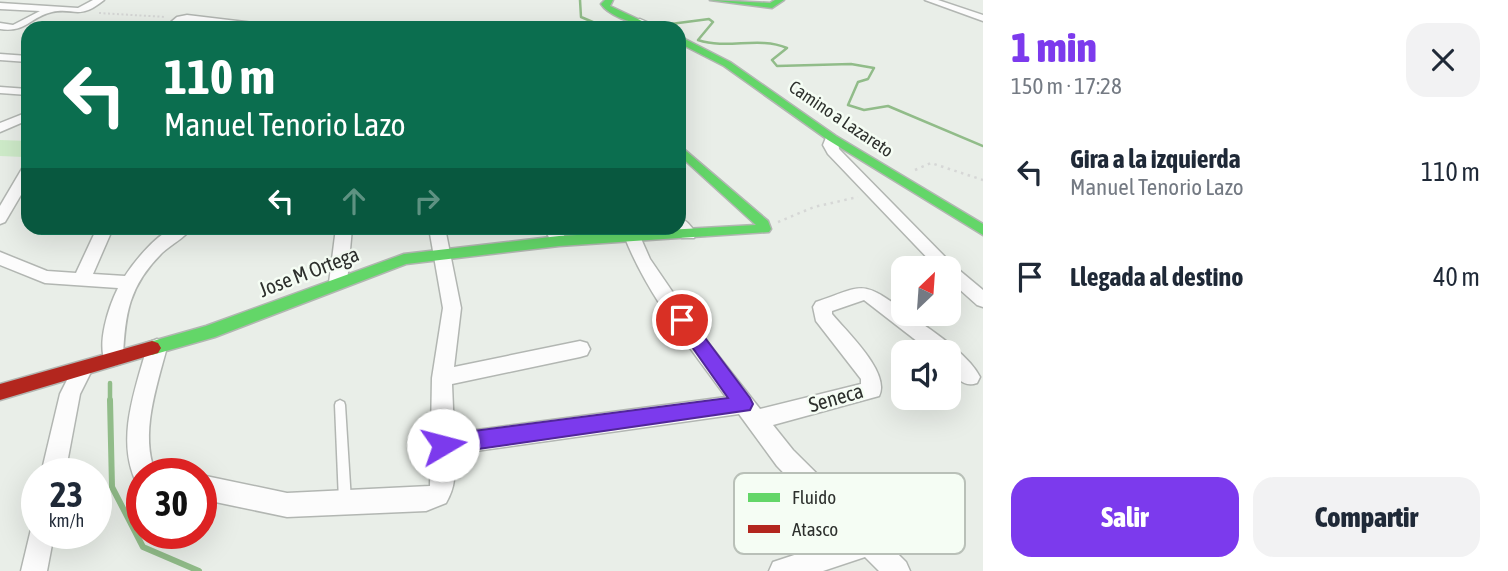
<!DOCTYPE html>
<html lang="es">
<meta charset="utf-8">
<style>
body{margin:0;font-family:"Asap Condensed",sans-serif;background:#f2f2f3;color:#1f2937;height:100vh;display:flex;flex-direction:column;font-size:26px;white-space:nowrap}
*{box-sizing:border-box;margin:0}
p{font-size:23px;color:#747a83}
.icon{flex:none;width:38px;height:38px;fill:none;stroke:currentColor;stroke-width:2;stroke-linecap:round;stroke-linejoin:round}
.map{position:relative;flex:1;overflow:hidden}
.side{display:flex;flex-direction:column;background:#fff;width:525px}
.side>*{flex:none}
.banner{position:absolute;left:21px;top:21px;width:665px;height:214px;border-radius:21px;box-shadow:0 7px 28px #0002;background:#0b6e4f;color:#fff;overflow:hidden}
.needle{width:46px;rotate:25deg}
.tools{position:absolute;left:891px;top:256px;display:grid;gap:14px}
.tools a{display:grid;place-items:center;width:70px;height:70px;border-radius:14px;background:#fff;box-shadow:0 7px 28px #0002;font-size:35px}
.speed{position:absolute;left:21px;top:458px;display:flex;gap:14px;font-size:35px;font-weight:700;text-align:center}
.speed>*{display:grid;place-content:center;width:91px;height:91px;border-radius:50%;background:#fff;box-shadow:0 7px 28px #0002;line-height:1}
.speed small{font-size:18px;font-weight:400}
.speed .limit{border:10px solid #d22;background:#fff;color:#111}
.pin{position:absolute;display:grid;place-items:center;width:60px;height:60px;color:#fff;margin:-30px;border:4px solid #fff;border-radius:50%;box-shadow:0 2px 7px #0007}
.me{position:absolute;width:77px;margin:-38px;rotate:82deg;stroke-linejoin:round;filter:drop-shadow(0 0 5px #0008)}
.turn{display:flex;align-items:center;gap:24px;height:147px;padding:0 28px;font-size:32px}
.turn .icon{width:91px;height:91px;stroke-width:2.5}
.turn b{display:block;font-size:49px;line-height:60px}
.lanes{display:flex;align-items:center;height:66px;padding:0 28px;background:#0003;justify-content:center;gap:35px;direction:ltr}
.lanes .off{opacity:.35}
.round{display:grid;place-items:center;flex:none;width:74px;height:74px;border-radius:21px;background:#f2f2f3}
.headline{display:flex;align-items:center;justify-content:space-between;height:119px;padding:0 28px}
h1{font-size:42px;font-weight:800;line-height:52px;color:#7c3aed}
.action{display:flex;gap:14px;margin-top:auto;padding:14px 28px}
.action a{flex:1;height:80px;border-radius:21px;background:#7c3aed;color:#fff;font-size:28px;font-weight:800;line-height:80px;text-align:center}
.action a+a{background:#f2f2f3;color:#1f2937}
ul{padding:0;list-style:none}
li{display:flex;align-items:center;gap:21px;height:105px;padding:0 28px}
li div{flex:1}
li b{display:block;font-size:26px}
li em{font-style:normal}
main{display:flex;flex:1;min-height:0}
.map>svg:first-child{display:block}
.green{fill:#ceebc9}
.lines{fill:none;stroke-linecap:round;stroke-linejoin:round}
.stream-far2{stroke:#91bc89;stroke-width:2.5}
.stream-far1{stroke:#91bc89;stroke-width:4.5}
.stream{stroke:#91bc89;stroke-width:6}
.lane-casing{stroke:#b2b6b2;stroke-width:3}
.street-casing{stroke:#b2b6b2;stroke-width:3}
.fast-casing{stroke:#b2b6b2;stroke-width:3}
.jam-casing{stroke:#b2b6b2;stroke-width:3}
.path-far1{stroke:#d6d7d6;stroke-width:2;stroke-dasharray:2 2.5;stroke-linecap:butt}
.path{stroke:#d6d7d6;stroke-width:2.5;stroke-dasharray:2.5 4.5;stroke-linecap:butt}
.lane{fill:#fcfcfc;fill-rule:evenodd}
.street{fill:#fcfcfc;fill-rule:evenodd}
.fast{fill:#63d668;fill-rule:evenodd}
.jam{fill:#b3261e;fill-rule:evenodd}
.route{fill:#7c3aed;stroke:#51269a;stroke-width:2}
.labels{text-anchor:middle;stroke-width:5;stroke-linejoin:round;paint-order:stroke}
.far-street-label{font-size:18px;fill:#2d302d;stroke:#f5fdf4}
.street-label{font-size:21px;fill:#2d302d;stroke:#f5fdf4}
.key{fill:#f5fdf4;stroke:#b9c0b8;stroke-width:2}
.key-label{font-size:19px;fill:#2d302d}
</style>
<main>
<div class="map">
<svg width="983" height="571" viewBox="0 0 983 571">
<rect width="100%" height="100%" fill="#e9eee8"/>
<polygon class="green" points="0,140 28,141 28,153 24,157 0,156"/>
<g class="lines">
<g class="stream-far2">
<polyline points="580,0 581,17 607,28"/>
<path d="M640 28 709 19 713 22 698 40C728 50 758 36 787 48L772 60 777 66 851 64 874 68 868 79 858 82 848 105 864 110 888 106 983 146"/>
</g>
<polyline class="stream-far1" points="110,383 110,402"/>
<polyline class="stream" points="110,400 112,487 143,547 199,571"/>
<defs>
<polygon id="lane" points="340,400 344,402 345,405 351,501 349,505 345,507 341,505 339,501 335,405 336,402"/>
<g id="street">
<path d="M93 0H104C78 21 75 7 52 12 30 17 26 33 0 29V23L13 25 40 11 0 9V3L78 8Z"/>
<polygon points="925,0 938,0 983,15 983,21"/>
<polygon points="187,15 270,25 275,28 247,28 187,21 175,28 164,28 177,17"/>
<polygon points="640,19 656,26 658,28 645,28 637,24 637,20"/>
<polygon points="0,54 28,56 28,62 0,60"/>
<polygon points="0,87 28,89 28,95 0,93"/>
<polygon points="28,112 28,120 0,132 0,123"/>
<polygon points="832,134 838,138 839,149 953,265 983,290 983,307 977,305 948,279 948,268 937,268 828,154 823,145 827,135"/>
<polygon points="28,166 28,183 5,222 0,224 0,206 23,167"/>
<path d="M679 218C687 220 692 227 696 234L694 238H682L674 228H679Z"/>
<path d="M97 228H113L93 274 125 276C134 262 158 232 175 228 180 226 187 228 192 228 184 238 172 244 162 253 129 286 125 313 123 358L120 364 113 366 106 364C96 344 109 306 118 288L45 283 0 265V252L47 271 76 273Z"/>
<polygon points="336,228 352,228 347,283 338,289 329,283"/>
<path d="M429 228H445L461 308 454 367 580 341 587 343 590 349 587 355 580 357 452 384 454 433 726 397C690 347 648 296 625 238L627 234H639L650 259 702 335 760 409 861 384V379L816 321 813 307 816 302C864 286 860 279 903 310V313H907C929 329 968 353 980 377L977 383C964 388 958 378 948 369V352H931L864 300 832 311V314C847 332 891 373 879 396L773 425 793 450 906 562 910 571H879L865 557 823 571H769L773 562 846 538 777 466 739 414 454 454C455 473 456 486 446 503L426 511 287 517 201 499V475L287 493 430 486 432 378 443 308Z"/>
<polygon points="544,228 560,228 567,241 565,245 553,245"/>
<path d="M157 339 164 342 167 347C157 386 139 435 156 474H142V484L136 482C116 439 135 390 147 347L150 342Z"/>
<polygon points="82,362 89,364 92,370 80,394 65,474 41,474 60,394 75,364"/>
<polygon points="37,523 37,534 54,534 47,571 21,571 32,525"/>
</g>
<g id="fast">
<path d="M605 0H613L610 6 644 22C634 26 607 14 601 4Z"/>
<polygon points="710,0 770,3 775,0 784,0 772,8"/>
<polygon points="679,36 730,62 836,136 983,224 983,235 828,140 724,66 679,43"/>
<polygon points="679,145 768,221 771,229 769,232 559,246 406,264 215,337 152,355 146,353 143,348 146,343 206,326 404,254 559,236 756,225 679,155"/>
</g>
<polygon id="jam" points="152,341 158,343 161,348 158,353 0,400 0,384"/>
</defs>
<use href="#lane" class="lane-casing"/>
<use href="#street" class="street-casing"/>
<use href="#fast" class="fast-casing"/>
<use href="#jam" class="jam-casing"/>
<polyline class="path-far1" points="99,13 166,17"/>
<g class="path">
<polyline points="915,170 931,163 983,180"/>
<polyline points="778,222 814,207 858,197"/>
</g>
<use href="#lane" class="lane"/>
<use href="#street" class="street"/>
<use href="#fast" class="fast"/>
<use href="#jam" class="jam"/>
</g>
<polygon class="route" points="682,313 688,315 750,398 753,404 750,410 443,454 436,452 433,445 436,438 443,435 728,398 673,320"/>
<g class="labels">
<g class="far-street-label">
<text transform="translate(841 119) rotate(34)" y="6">Camino a Lazareto</text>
</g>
<g class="street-label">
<text transform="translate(309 272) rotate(-21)" y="7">Jose M Ortega</text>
<text transform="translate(836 398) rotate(-16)" y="7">Seneca</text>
</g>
</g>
<rect x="734" y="473" width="231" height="81" rx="10" class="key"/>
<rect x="748" y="493" width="32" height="9" fill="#63d668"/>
<rect x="748" y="525" width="32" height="8" fill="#b3261e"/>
<g class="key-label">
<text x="792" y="504">Fluido</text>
<text x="792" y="536">Atasco</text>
</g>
</svg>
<div class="tools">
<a><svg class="needle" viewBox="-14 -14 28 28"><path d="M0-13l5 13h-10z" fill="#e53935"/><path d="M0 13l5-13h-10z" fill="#747a83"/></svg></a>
<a><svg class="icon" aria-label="sound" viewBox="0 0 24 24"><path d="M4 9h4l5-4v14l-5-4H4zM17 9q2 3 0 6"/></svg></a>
</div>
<div class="speed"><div>23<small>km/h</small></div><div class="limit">30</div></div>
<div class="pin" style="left:682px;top:320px;background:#d93025"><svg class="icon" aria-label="arrive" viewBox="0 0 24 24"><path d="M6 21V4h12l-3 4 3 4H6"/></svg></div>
<svg class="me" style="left:443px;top:445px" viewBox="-20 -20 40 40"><circle r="19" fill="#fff"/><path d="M0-13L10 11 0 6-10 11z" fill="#7c3aed"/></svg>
<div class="banner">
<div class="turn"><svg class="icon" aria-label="left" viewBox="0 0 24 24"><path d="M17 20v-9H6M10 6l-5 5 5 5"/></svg><div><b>110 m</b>Manuel Tenorio Lazo</div></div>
<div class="lanes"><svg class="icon" aria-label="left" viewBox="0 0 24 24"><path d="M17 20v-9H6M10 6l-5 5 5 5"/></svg><svg class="icon off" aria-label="ahead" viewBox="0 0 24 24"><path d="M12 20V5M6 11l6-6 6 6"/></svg><svg class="icon off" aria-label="right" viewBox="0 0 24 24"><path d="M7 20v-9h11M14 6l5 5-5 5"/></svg></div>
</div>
</div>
<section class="side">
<div class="headline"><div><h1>1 min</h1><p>150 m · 17:28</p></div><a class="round"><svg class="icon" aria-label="close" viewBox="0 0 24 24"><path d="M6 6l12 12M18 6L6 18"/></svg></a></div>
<ul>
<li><svg class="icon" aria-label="left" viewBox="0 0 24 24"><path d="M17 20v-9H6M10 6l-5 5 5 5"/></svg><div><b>Gira a la izquierda</b><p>Manuel Tenorio Lazo</p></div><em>110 m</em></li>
<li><svg class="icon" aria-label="arrive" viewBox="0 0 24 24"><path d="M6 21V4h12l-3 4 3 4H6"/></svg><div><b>Llegada al destino</b></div><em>40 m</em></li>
</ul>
<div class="action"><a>Salir</a><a>Compartir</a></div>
</section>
</main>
